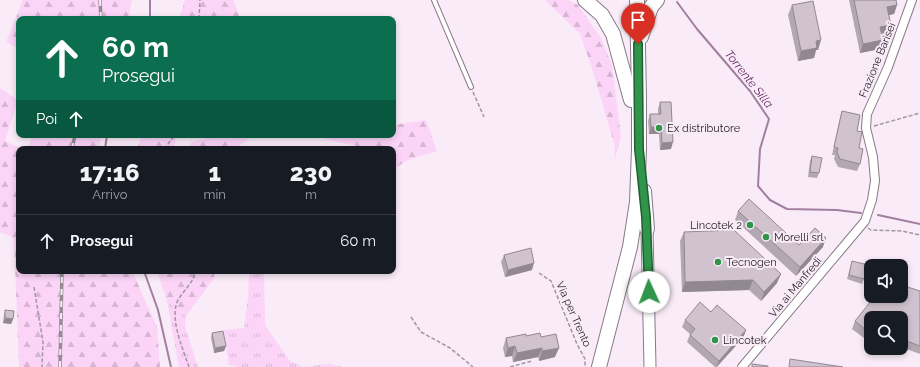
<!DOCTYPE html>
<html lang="it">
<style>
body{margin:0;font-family:Raleway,sans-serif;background:#242831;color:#f1f3f6;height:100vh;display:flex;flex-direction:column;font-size:15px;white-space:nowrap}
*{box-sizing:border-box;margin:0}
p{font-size:13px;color:#9ea1a6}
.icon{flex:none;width:22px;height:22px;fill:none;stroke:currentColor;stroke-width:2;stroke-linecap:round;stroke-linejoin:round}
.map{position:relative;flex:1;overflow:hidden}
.sheet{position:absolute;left:16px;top:146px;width:380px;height:128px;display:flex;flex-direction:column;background:#171b24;border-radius:8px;box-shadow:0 2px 6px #0003}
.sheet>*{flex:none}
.banner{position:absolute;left:16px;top:16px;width:380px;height:122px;border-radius:8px;box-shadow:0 2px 6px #0003;background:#0b6e4f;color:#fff;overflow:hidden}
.tools{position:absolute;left:864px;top:259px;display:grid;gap:8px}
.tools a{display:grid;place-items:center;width:44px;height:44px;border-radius:8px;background:#171b24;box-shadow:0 2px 6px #0003;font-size:20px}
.pin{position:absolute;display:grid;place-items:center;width:34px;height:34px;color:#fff;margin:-41px -17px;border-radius:50% 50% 50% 0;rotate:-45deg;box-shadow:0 0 4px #0007}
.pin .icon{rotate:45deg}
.me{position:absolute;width:44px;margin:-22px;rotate:358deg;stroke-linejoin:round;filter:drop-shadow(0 0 3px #0008)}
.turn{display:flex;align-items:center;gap:14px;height:84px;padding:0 20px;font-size:18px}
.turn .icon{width:52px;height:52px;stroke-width:2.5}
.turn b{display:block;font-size:28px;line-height:34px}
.then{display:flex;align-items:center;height:38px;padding:0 20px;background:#0003;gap:8px;font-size:15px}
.eta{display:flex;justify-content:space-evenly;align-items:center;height:68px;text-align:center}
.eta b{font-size:24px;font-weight:800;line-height:28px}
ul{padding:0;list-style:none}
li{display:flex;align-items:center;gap:12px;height:52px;padding:0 20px;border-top:1px solid #363941}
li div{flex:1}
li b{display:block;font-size:15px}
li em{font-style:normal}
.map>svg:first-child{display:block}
.grass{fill:url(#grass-tufts)}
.forest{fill:url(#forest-firs)}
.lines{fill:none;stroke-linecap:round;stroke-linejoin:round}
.stream{stroke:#a27ea0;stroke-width:2}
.lane-casing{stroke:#877b86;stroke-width:6}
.street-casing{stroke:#877b86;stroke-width:10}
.secondary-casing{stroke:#877b86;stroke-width:13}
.highway-casing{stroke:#877b86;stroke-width:16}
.path{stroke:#a097a0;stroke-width:1.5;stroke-dasharray:4 2;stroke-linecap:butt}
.lane{stroke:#fff;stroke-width:4}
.street{stroke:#fff;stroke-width:8}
.secondary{stroke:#fff;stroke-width:11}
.highway{stroke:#fff;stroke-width:14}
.rail-casing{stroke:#938a92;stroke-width:3.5}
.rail{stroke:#f9ecf8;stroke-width:2;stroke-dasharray:6;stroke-linecap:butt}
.wall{fill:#b3a8b2}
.shaded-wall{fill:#928891}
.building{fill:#d0c3cf;stroke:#928891}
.route-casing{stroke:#1f6130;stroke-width:10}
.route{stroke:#30954a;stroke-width:7}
.poi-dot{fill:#30954a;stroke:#f9ecf8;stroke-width:1.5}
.labels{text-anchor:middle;stroke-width:4;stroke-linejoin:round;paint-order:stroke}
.street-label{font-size:11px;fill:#231f23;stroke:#f9ecf8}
.poi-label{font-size:11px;fill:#231f23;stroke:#f9ecf8;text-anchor:start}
.water-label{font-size:12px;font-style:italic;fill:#6a2e68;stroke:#f9ecf8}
</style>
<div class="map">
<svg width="920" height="367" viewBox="0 0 920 367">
<defs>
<pattern id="grass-tufts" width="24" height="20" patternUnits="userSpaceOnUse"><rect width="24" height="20" fill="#fbd4f8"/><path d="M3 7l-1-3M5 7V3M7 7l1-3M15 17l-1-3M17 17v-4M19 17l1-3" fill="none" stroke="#d7b6d4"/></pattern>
<pattern id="forest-firs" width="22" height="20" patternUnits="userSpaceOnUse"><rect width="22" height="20" fill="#fbd4f8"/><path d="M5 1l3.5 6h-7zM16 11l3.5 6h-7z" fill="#d7b6d4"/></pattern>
</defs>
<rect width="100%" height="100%" fill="#f9ecf8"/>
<g class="grass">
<polygon points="249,271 264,271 265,325 290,361 303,367 330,364 343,367 239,367 229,365 224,330 244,328 248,298"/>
<polygon points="167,301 186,316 185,326 198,367 179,367"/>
</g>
<g class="forest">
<polygon points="23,0 132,0 128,19 19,19 19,49 6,42"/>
<polygon points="185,0 233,0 241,19 179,19"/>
<polygon points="545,0 568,0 578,5 601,38 612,65 621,137 614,162 615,147 592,68 580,34"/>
<polygon points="0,88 18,100 5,141 22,149 19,149 19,271 132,271 157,327 160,367 19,367 14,238 0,232"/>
<path d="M426 120 437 151 408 160 393 169V149C366 149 338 143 312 135H366L376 138 377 135H393V125Z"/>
<polygon points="32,135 102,135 99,149 28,149"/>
<polygon points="142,135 177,135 173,149 137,149"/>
<polygon points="214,135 254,135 235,149 185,149 192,142 211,137"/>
<polygon points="157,271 215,271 214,278 186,316 167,301"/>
</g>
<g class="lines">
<g class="stream">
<polyline points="677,2 697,29 750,91 769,119 760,149 758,186 770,200 787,209 837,210 861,213"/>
<polyline points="150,19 150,0"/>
<polyline points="105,149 107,135"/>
<polyline points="878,215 920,224"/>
<polyline points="144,271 158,310 171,367"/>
</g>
<defs>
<polyline id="lane" points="434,0 471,87"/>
<polyline id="street" points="742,367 865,221 872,200 875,181 873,157 866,128 867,114 888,67 912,0"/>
<polyline id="secondary" points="647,229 650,367"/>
<g id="highway">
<polyline points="585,0 602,15 613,34 631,100"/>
<polyline points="641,37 651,7 657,0"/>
<polyline points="644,191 647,229"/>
<polyline points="599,367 630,247 637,202 639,149 639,96 637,0"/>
</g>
</defs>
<use href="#lane" class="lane-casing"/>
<use href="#street" class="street-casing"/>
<use href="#secondary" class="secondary-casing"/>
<use href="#highway" class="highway-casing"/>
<g class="path">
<polyline points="199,19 200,0"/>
<polyline points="473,92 484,117"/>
<polyline points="874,126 920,113"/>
<polyline points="164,149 175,135"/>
<polyline points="868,228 871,230 902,231 920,235"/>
<polyline points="539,273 551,281 577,344 585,359 585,367"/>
<polyline points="34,287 43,342 42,367"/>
<polyline points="411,317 421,332 450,348 473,367"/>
<path d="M189 367C183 349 169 318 178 300 184 290 193 283 196 271"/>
<polyline points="510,367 532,361"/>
</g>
<use href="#lane" class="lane"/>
<use href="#street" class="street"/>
<use href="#secondary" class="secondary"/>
<use href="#highway" class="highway"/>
<defs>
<g id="rail">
<polyline points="100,0 101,19"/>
<polyline points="72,149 75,135"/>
<polyline points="60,367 62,271"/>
</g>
</defs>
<use href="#rail" class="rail-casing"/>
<use href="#rail" class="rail"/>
</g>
<g class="wall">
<polygon points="849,0 896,0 897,5 894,14 889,15 888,34 882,35 880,49 860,53"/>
<polygon points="792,5 818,50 816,50 814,58 798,61 788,15"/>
<polygon points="660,102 671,149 660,150 659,134 649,134 648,121 650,114 658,114 658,109"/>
<polygon points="842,111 857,131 859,148 860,164 857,171 838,167 834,159 835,155 832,155 840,118"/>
<polygon points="812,156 819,173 817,178 808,177 810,161"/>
<polygon points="738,211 799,245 823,247 796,276 735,220"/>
<polygon points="684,232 777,283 761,301 749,290 682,292 680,241"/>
<polygon points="504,255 532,270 505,277 501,262"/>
<polygon points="852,261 864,279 862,284 847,279"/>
<polygon points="920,291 920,354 901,347 901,318 871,318 871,338 868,341 852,329 855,321 886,297"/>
<polygon points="5,310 13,319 11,324 3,323 4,315"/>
<polygon points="711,312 746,330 743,338 717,367 715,367 687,342 690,334 682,327 685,320"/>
<polygon points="212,333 226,346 224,351 214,353 211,338"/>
<polygon points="526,336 541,337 555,357 539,361 538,357 513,362 512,356 505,357 503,348 506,338"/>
</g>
<g class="shaded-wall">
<polygon points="897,5 894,14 884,16 887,7"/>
<polygon points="891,25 888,34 877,36 880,27"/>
<polygon points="821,40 818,50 816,50 814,58 798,61 801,51 816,41"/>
<polygon points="883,40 880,49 860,53 863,44"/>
<polygon points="651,127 661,127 659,134 649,134"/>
<polygon points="673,142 671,149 660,150 662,143"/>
<polygon points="826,238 823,247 796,276 800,267"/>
<polygon points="534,263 532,270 505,277 508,270"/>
<polygon points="781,274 777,283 761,301 764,292"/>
<polygon points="753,280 749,290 682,292 685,282"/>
<polygon points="5,318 13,319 11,324 3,323"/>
<polygon points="746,330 743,338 716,367 719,361"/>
<polygon points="871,334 871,338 868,341"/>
<polygon points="226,346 224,351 214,353 215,348"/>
<polygon points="515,346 512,356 505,357 508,348"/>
<polygon points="542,348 538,357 513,362 517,353"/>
<polygon points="559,348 555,357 539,361 542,351"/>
</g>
<g class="building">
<polygon points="854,0 896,0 897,5 887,7 891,25 880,27 883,40 863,44"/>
<polygon points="813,1 821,40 816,41 817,48 801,51 792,5"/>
<polygon points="660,102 671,102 673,142 662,143 661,127 651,127 650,114 661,114"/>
<polygon points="842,111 860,115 857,131 862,132 859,148 863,149 860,164 840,159 837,152 838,148 834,147"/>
<polygon points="812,156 822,158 819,173 810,172"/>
<polygon points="749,199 799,245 815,228 826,238 800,267 738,211"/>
<polygon points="734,230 781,274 764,292 753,280 685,282 684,232"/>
<polygon points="531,248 534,263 508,270 504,255"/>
<polygon points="852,261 868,265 864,279 849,275"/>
<polygon points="901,285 920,291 920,346 901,339 901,318 871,318 871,334 855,321 875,296 884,296 886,297 887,296 901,296"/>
<polygon points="700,302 711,312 717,305 746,330 719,361 690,335 695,329 685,320"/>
<polygon points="5,310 14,311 13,319 5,318"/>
<polygon points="223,331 226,346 215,348 212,333"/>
<polygon points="540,333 541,337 556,334 559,348 542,351 542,348 517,353 515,346 508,348 506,338 526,334 526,336"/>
<polygon points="790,359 843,367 789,367"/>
<polygon points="752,364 768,366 768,367 752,367"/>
</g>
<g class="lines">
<defs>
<polyline id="route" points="638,44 639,149 646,217 649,292"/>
</defs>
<use href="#route" class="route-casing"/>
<use href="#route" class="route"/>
</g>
<g class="poi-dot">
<circle cx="659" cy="128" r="4"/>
<circle cx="750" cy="225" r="4"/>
<circle cx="766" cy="237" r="4"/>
<circle cx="718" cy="262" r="4"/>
<circle cx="715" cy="340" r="4"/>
</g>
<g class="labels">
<g class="street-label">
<text transform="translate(877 60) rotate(-68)" y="4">Frazione Barisei</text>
<text transform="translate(795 287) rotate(-50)" y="4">Via ai Manfredi</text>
<text transform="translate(574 314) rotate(66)" y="4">Via per Trento</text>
</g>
<g class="poi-label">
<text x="667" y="132">Ex distributore</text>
<text x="742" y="229" text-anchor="end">Lincotek 2</text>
<text x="774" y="241">Morelli srl</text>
<text x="726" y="266">Tecnogen</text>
<text x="723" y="344">Lincotek</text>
</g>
<g class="water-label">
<text transform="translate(749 79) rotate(52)" y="4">Torrente Silla</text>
</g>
</g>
</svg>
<div class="tools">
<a><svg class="icon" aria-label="sound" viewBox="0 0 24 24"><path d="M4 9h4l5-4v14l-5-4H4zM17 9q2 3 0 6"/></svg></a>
<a><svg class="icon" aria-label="search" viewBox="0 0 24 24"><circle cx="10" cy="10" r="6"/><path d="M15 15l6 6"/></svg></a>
</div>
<div class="pin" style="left:638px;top:44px;background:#d93025"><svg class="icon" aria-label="arrive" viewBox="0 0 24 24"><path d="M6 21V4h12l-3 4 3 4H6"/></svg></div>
<svg class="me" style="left:649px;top:292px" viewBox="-20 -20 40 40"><circle r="19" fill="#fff"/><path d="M0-13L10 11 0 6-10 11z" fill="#30954a"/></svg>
<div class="banner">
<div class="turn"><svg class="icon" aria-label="ahead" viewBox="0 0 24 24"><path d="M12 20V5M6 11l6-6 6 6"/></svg><div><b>60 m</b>Prosegui</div></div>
<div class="then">Poi<svg class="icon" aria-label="ahead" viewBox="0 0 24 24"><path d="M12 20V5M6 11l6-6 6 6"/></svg></div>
</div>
<section class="sheet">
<div class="eta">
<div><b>17:16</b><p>Arrivo</p></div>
<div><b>1</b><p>min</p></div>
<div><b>230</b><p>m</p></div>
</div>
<ul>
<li><svg class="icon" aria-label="ahead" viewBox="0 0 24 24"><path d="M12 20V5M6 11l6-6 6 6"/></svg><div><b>Prosegui</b></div><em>60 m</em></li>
</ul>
</section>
</div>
